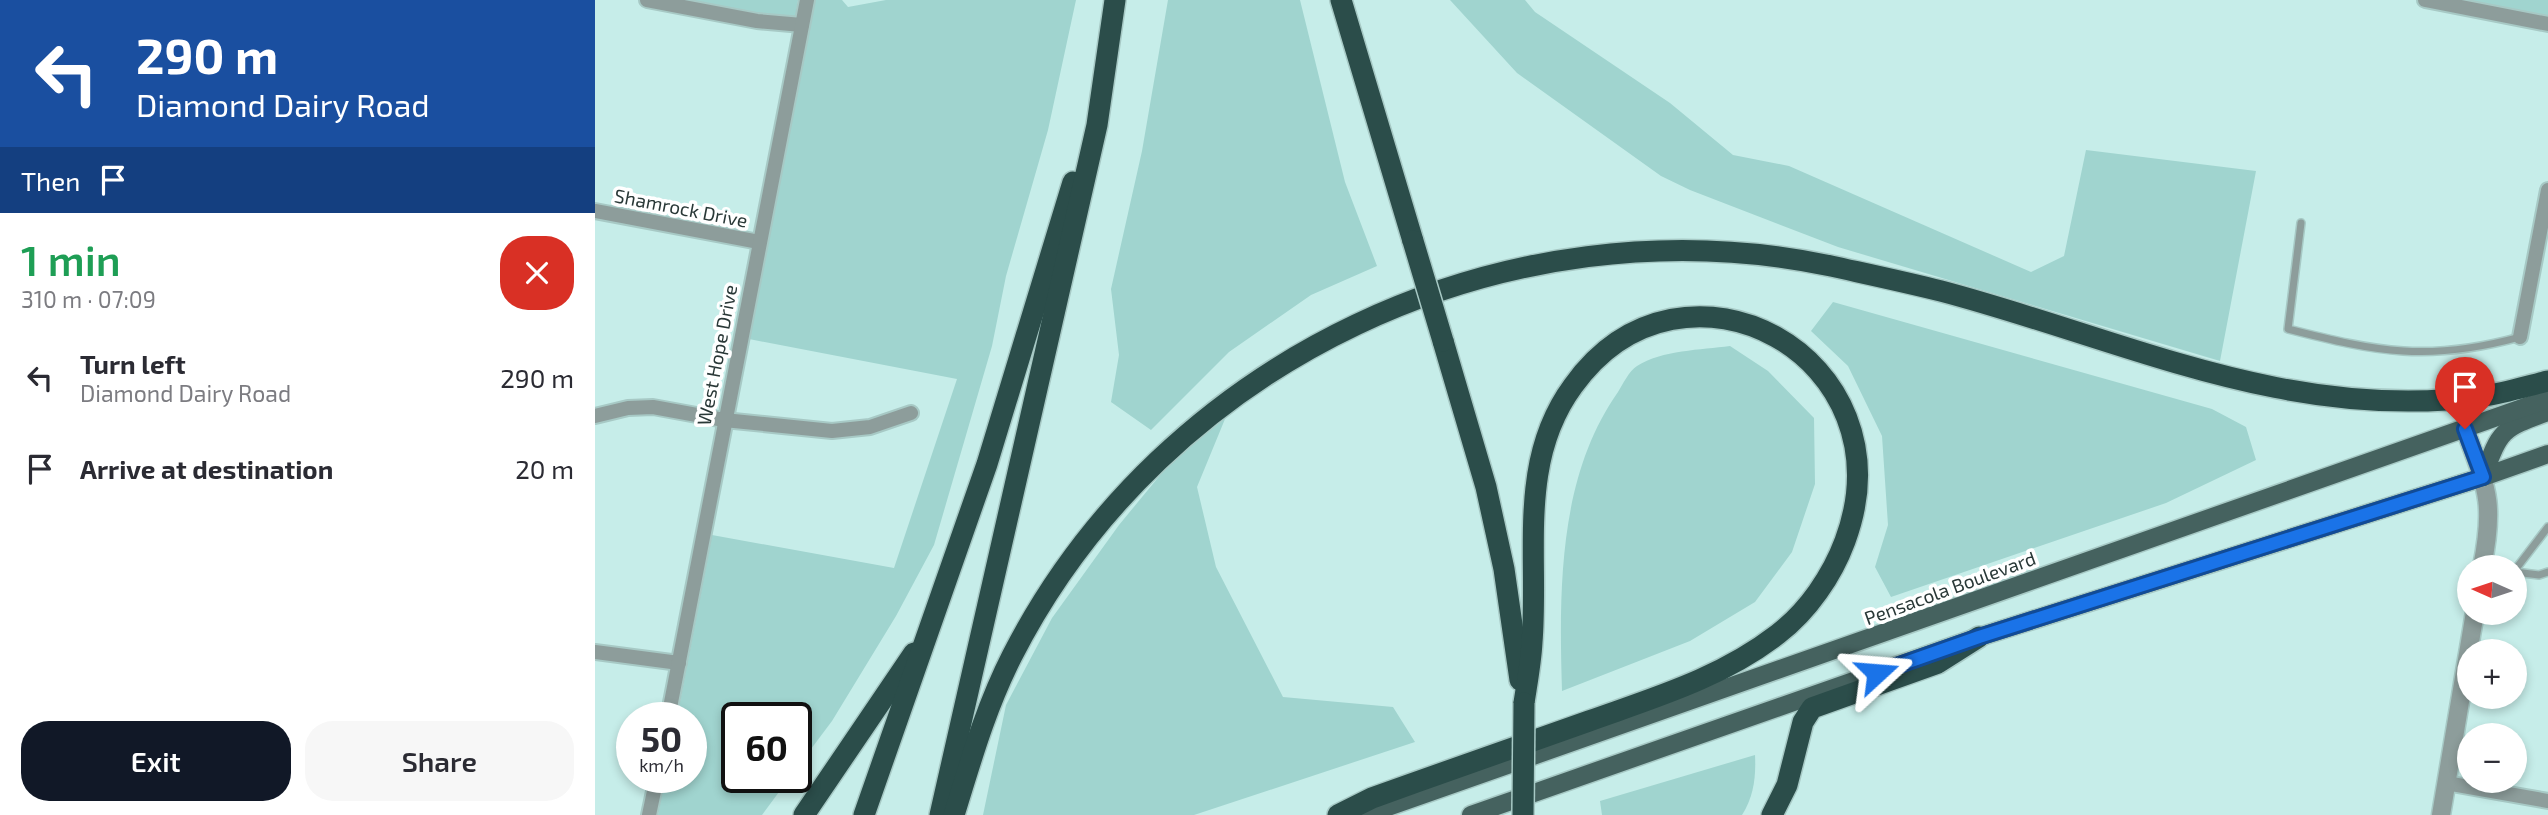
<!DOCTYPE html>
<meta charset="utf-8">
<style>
body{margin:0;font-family:"Exo 2",sans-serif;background:#f7f7f7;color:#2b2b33;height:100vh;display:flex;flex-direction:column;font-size:26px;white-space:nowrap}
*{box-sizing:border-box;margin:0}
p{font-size:23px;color:#7c7c81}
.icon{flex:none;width:38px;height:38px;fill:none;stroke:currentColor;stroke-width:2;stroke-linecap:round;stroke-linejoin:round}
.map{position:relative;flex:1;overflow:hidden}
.drawer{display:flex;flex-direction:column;background:#fff;width:595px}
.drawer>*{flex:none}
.hud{background:#1a4fa0;color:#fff;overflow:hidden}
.needle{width:46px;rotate:273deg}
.tools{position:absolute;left:1862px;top:555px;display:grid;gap:14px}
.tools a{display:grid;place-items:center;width:70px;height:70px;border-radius:50%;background:#fff;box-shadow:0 4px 10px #0003;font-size:35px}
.speed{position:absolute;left:21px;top:702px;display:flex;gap:14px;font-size:35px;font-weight:700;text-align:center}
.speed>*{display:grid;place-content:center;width:91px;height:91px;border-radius:50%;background:#fff;box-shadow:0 4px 10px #0003;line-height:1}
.speed small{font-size:18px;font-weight:400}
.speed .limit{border:4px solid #111;border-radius:10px;background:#fff;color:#111}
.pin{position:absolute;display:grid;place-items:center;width:60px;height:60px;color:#fff;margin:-72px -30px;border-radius:50% 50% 50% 0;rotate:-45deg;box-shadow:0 0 7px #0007}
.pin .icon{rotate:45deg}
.me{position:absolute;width:77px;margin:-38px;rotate:71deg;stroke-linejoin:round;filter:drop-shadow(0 0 5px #0008)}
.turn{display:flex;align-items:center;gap:24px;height:147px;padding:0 21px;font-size:32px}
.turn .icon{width:91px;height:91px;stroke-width:2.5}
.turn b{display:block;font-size:49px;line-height:60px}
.then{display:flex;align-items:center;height:66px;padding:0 21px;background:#0003;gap:14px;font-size:26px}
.round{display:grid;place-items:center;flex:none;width:74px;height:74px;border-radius:28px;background:#f7f7f7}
.headline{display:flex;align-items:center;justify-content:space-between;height:119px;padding:0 21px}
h1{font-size:42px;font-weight:600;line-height:52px;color:#1e9e55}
.action{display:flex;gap:14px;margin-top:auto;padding:14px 21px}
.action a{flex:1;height:80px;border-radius:28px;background:#111827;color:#fff;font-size:28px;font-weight:600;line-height:80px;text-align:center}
.action a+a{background:#f7f7f7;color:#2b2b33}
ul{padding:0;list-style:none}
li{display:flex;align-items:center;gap:21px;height:91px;padding:0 21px}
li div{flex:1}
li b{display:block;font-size:26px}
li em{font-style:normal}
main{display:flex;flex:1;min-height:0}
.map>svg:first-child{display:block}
.green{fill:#a0d4cf}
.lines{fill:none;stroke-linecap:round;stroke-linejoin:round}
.service-casing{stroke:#a7c9c5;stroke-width:10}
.minor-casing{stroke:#a7c9c5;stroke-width:18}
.tertiary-casing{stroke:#a7c9c5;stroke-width:21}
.primary-casing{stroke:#a7c9c5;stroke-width:21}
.motorway-casing{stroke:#a7c9c5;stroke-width:24}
.service{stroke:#8d9d9b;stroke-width:7}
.minor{stroke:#8d9d9b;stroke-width:14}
.tertiary{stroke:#8d9d9b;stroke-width:18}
.primary{stroke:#45625f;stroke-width:18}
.motorway{stroke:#2b4d4a;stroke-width:21}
.motorway-bridge-casing{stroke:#a7c9c5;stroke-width:24;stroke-linecap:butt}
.motorway-bridge{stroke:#2b4d4a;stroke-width:21}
.route-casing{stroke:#114b97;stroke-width:18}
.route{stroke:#1a73e8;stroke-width:12}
.labels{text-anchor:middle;stroke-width:7;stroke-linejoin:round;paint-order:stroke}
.street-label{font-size:19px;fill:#293837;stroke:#fff}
</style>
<main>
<section class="drawer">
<div class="hud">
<div class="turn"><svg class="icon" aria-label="left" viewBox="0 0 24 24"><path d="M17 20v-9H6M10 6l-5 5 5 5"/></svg><div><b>290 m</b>Diamond Dairy Road</div></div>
<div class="then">Then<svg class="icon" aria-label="arrive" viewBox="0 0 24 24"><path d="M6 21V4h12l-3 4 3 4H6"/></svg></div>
</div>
<div class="headline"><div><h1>1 min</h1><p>310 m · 07:09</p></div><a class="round" style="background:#d93025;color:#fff"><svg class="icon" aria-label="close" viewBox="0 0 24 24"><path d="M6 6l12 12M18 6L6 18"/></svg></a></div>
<ul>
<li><svg class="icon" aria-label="left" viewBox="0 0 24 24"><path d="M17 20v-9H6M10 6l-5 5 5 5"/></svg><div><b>Turn left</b><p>Diamond Dairy Road</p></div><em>290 m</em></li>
<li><svg class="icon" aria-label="arrive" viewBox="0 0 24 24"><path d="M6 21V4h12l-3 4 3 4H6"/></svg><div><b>Arrive at destination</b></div><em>20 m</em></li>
</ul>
<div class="action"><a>Exit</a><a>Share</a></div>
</section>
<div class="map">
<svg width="1953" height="815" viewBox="0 0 1953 815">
<rect width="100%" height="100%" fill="#c6ede9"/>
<g class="green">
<polygon points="94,0 203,0 200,18 164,14"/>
<polygon points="220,0 247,0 253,7 291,0 481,0 453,130 411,276 397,346 339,545 301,616 237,721 201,769 201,718 142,718 142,777 195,777 167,815 63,815 70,777 96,777 96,718 82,717 117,535 299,568 362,379 154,339"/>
<polygon points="573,0 705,0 750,182 782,266 716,295 634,352 556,430 516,402 524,355 516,289 547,151"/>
<polygon points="855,0 930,0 940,12 1075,103 1138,155 1194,166 1436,272 1469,256 1491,150 1661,171 1625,361 1243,247 1095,190 1066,176 922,73"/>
<polygon points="1870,0 1953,0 1953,16"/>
<polygon points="1238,302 1617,409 1651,427 1661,460 1571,503 1296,597 1280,567 1293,525 1287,436 1253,366 1216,331"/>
<path d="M1135 346 1173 371 1219 418 1220 484 1197 552 1160 602 1095 641 967 691C964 591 963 477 1023 392 1028 384 1034 371 1042 366 1067 350 1106 350 1135 346Z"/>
<polygon points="630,419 602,487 621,567 688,697 798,707 820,742 599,815 388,815 411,705 457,618 524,525 585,451"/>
<path d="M1160 755C1161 777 1159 796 1147 815H1007L1005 801Z"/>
</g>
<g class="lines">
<defs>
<g id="service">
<path d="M1706 223 1693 329C1782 352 1834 362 1925 337"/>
<polyline points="1920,570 1953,527"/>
<polyline points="1920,572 1944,575 1953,572"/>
</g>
<g id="minor">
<polyline points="52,0 162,21 207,25"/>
<polyline points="1830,0 1953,24"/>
<polyline points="0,211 164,242"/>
<polyline points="1925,337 1953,190"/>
<polyline points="0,416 33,408 58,407 129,420 237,431 275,427 316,413"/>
<polyline points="0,652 84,663"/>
<polyline points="73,718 212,0"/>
<polyline points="1851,783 1953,801"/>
<polyline points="54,815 62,777"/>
</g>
<g id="tertiary">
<path d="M1870 429C1892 489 1900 502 1887 567"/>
<polyline points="1846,815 1880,612"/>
</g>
<g id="primary">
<path d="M1888 477C1905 431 1905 429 1953 412"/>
<polyline points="770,815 1953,399"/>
<polyline points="876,815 1384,637 1888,477 1953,454"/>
</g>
<g id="motorway">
<polyline points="746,0 818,241"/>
<polyline points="848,341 891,487 909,569 925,680"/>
<polyline points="209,815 319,653"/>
<polyline points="269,815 392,464 478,182"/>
<polyline points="345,815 502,125 520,0"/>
<path d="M359 815C376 760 391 707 417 656 568 360 912 198 1236 266 1272 274 1310 282 1346 291 1528 339 1694 423 1889 396 1910 393 1932 386 1953 381"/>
<path d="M743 815 777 798C849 772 921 747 994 721 1061 697 1126 678 1183 634 1213 611 1237 576 1250 541 1318 357 1088 232 978 386 922 462 944 555 937 642 936 662 932 683 929 703"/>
<polyline points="1177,815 1192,785 1208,722 1217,708 1343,663 1384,637"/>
</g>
</defs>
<use href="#service" class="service-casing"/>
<use href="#minor" class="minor-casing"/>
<use href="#tertiary" class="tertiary-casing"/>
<use href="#primary" class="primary-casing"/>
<use href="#motorway" class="motorway-casing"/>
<use href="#service" class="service"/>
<use href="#minor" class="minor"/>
<use href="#tertiary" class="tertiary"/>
<use href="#primary" class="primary"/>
<use href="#motorway" class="motorway"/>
<defs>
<g id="motorway-bridge">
<polyline points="818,241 848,341"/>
<polyline points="928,815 929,703"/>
</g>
</defs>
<use href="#motorway-bridge" class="motorway-bridge-casing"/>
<use href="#motorway-bridge" class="motorway-bridge"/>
</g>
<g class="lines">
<defs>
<polyline id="route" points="1282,673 1384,637 1888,477 1870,429"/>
</defs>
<use href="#route" class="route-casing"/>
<use href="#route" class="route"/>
</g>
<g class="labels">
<g class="street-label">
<text transform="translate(86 208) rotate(11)" y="7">Shamrock Drive</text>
<text transform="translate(122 355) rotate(-79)" y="7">West Hope Drive</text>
<text transform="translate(1355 588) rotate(-20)" y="7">Pensacola Boulevard</text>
</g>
</g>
</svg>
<div class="tools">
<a><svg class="needle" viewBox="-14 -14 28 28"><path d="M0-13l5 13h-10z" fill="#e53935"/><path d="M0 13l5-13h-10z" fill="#7c7c81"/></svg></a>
<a>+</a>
<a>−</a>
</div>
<div class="speed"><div>50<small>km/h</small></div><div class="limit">60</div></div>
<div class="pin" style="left:1870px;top:429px;background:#d93025"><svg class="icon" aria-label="arrive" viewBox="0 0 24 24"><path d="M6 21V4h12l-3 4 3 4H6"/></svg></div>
<svg class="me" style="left:1282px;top:673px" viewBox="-20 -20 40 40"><path d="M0-17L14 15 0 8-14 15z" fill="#1a73e8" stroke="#fff" stroke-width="4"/></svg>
</div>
</main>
